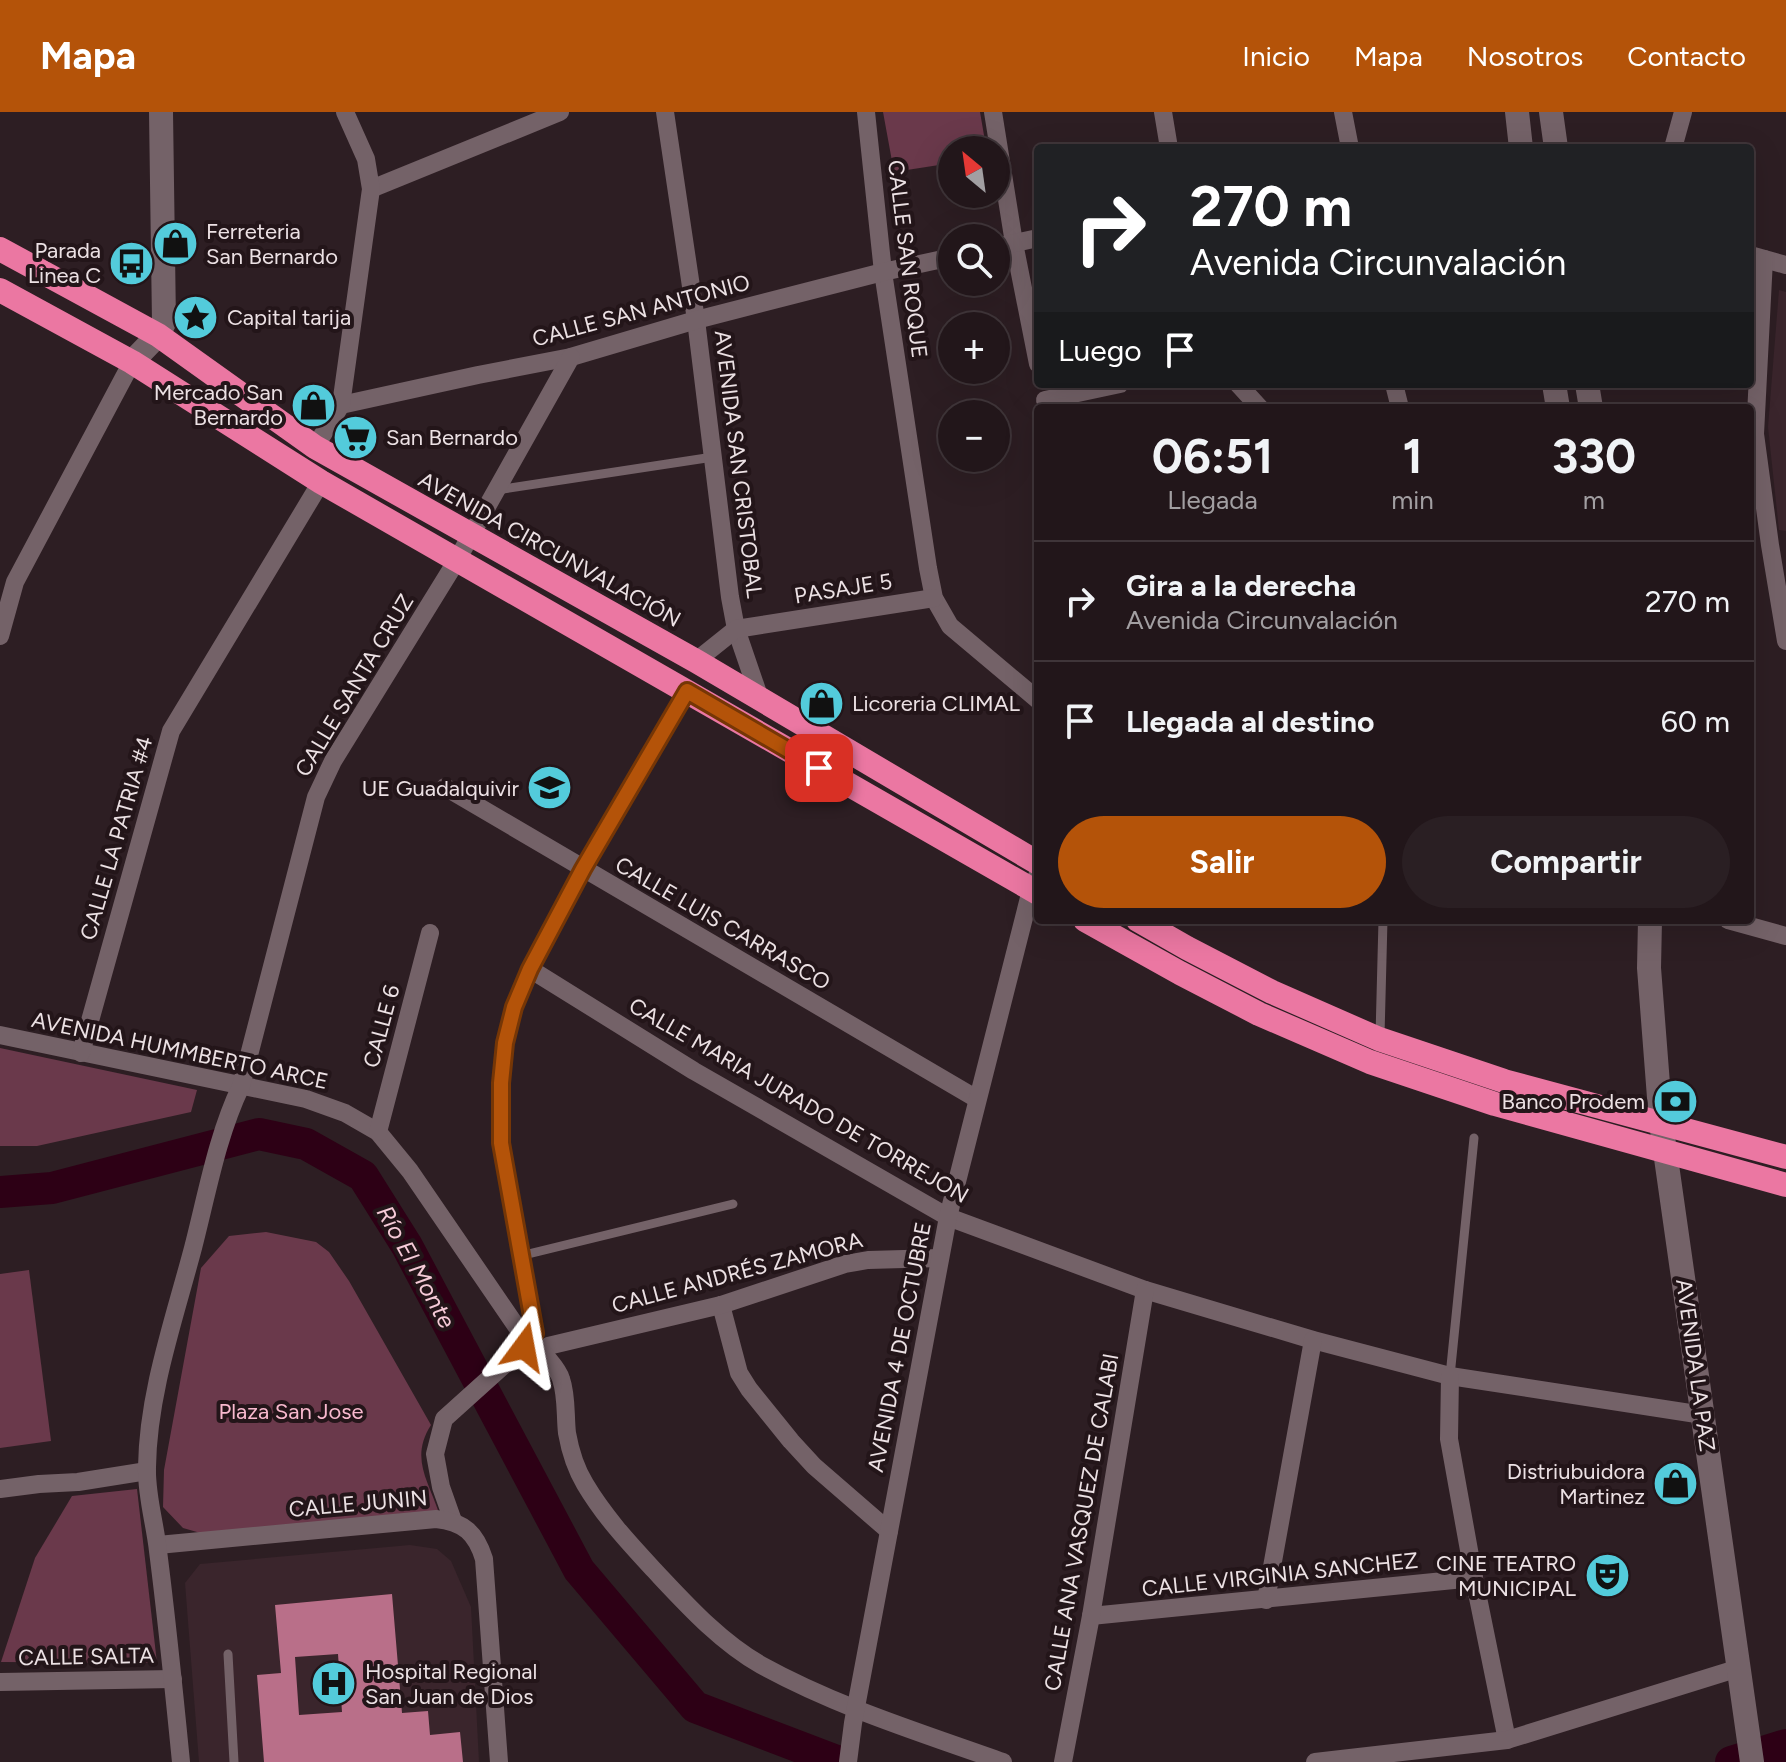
<!DOCTYPE html>
<html lang="es">
<meta charset="utf-8">
<style>
body{margin:0;font-family:Figtree,sans-serif;background:#2a1f23;color:#f1f3f6;height:100vh;display:flex;flex-direction:column;font-size:30px;white-space:nowrap}
*{box-sizing:border-box;margin:0}
p{font-size:26px;color:#a29fa2}
.icon{flex:none;width:44px;height:44px;fill:none;stroke:currentColor;stroke-width:2;stroke-linecap:round;stroke-linejoin:round}
.map{position:relative;flex:1;overflow:hidden}
.sheet{position:absolute;left:1034px;top:292px;width:720px;height:520px;display:flex;flex-direction:column;background:#22161a;border-radius:8px;box-shadow:0 8px 32px #0002,0 0 0 2px #3f3539}
.sheet>*{flex:none}
.banner{position:absolute;left:1034px;top:32px;width:720px;height:244px;border-radius:8px;box-shadow:0 8px 32px #0002,0 0 0 2px #3f3539;background:#202124;color:#fff;overflow:hidden}
.needle{width:52px;rotate:331deg}
.fabs{position:absolute;left:938px;top:24px;display:grid;gap:16px}
.fabs a{display:grid;place-items:center;width:72px;height:72px;border-radius:50%;background:#22161a;box-shadow:0 8px 32px #0002,0 0 0 2px #3f3539;font-size:40px}
.pin{position:absolute;display:grid;place-items:center;width:68px;height:68px;color:#fff;margin:-34px;border-radius:16px;box-shadow:0 4px 12px #0006}
.me{position:absolute;width:88px;margin:-44px;rotate:13deg;stroke-linejoin:round;filter:drop-shadow(0 0 6px #0008)}
.turn{display:flex;align-items:center;gap:28px;height:168px;padding:0 24px;font-size:36px}
.turn .icon{width:104px;height:104px;stroke-width:2.5}
.turn b{display:block;font-size:56px;line-height:68px}
.then{display:flex;align-items:center;height:76px;padding:0 24px;background:#0003;gap:16px;font-size:30px}
.eta{display:flex;justify-content:space-evenly;align-items:center;height:136px;text-align:center}
.eta b{font-size:48px;font-weight:700;line-height:56px}
.primary-button{display:flex;gap:16px;margin-top:auto;padding:16px 24px}
.primary-button a{flex:1;height:92px;border-radius:48px;background:#b45309;color:#fff;font-size:32px;font-weight:700;line-height:92px;text-align:center}
.primary-button a+a{background:#2a1f23;color:#f1f3f6}
ul{padding:0;list-style:none}
li{display:flex;align-items:center;gap:24px;height:120px;padding:0 24px;border-top:2px solid #3f3539}
li div{flex:1}
li b{display:block;font-size:30px}
li em{font-style:normal}
header{display:flex;align-items:center;gap:48px;box-sizing:border-box;height:112px;padding:0 40px;background:#b45309;color:#fff}
header strong{font-size:38px}
nav{display:flex;gap:44px;margin-inline-start:auto;font-size:28px}
.map>svg:first-child{display:block}
.built{fill:#3a252c}
.green{fill:#6a394b}
.lines{fill:none;stroke-linecap:round;stroke-linejoin:round}
.river{stroke:#2d0015;stroke-width:32}
.building{fill:#b96f89;fill-rule:evenodd}
.lane{stroke:#746268;stroke-width:9}
.street{stroke:#746268;stroke-width:18}
.secondary{stroke:#746268;stroke-width:24}
.highway{stroke:#eb77a2;stroke-width:24}
.route-casing{stroke:#753606;stroke-width:20}
.route{stroke:#b45309;stroke-width:14}
.labels{text-anchor:middle;stroke-width:8;stroke-linejoin:round;paint-order:stroke}
.poi-label{font-size:22px;fill:#ece1e4;stroke:#231519;text-anchor:end}
.street-label{font-size:22px;fill:#ece1e4;stroke:#231519}
.park-label{font-size:22px;fill:#f8b9ce;stroke:#231519}
.water-label{font-size:24px;font-style:italic;fill:#f6cbd8;stroke:#231519}
</style>
<header>
<strong>Mapa</strong>
<nav><a>Inicio</a><a>Mapa</a><a>Nosotros</a><a>Contacto</a></nav>
</header>
<div class="map">
<svg width="1786" height="1650" viewBox="0 0 1786 1650">
<rect width="100%" height="100%" fill="#2d1e23"/>
<g class="built">
<polygon points="1779,178 1786,180 1786,419 1779,418 1768,315"/>
<polygon points="410,1433 437,1437 451,1449 471,1495 479,1650 199,1650 185,1471 200,1452"/>
</g>
<g class="green">
<polygon points="883,0 980,0 986,35 984,38 952,38 952,51 894,60"/>
<polygon points="0,936 197,978 191,1000 37,1034 0,1034"/>
<path d="M266 1120 316 1130 329 1140 349 1169 431 1313C410 1346 428 1368 439 1401L204 1422 183 1416 163 1395 164 1358 201 1156 229 1124Z"/>
<polygon points="29,1158 51,1329 0,1336 0,1162"/>
<polygon points="137,1377 157,1551 1,1550 35,1446 72,1384"/>
</g>
<g class="lines">
<g class="river">
<polyline points="0,1080 52,1076 259,1022 306,1032 363,1064 407,1134 579,1458 695,1595 839,1650"/>
<polyline points="1731,1650 1786,1633"/>
</g>
</g>
<path class="building" d="M392 1482 402 1601 428 1599 430 1623 460 1620 463 1650H264L257 1563 281 1561 275 1493ZM338 1542 342 1600 299 1603 295 1545Z"/>
<g class="lines">
<g class="lane">
<polyline points="497,378 713,345"/>
<polyline points="1380,924 1383,808"/>
<polyline points="520,1144 733,1092"/>
<polyline points="1450,1264 1474,1026"/>
<polyline points="228,1542 234,1650"/>
</g>
<g class="street">
<polyline points="665,0 696,208 730,485 736,517 760,587"/>
<polyline points="866,0 883,160 928,456 934,486 950,514 1038,588"/>
<polyline points="993,0 1014,131 1038,252"/>
<polyline points="1163,0 1169,36"/>
<polyline points="1343,0 1350,36"/>
<polyline points="1673,36 1683,0"/>
<polyline points="371,77 560,0"/>
<polyline points="996,135 1038,126"/>
<polyline points="1750,143 1786,153"/>
<polyline points="1764,147 1755,322 1770,433 1786,529"/>
<polyline points="1238,272 1260,296"/>
<polyline points="1394,272 1400,296"/>
<polyline points="1045,288 1120,272"/>
<polyline points="341,293 478,263 571,245 696,208 883,160 952,145"/>
<polyline points="315,335 341,293 371,77 366,47 345,0"/>
<polyline points="0,524 15,470 132,250"/>
<polyline points="696,549 736,517 934,486"/>
<polyline points="445,675 977,987"/>
<polyline points="1728,808 1786,824"/>
<polyline points="530,857 694,959 948,1105 1145,1178 1313,1228 1450,1264 1703,1303"/>
<polyline points="0,923 306,987 345,1001 378,1020 410,1059 525,1227"/>
<polyline points="81,941 171,619 321,370"/>
<polyline points="378,1020 430,821"/>
<polyline points="721,1193 739,1261 749,1277 791,1329 814,1354 889,1419"/>
<polyline points="535,1221 501,1031 501,971 505,931 514,895 530,857 583,757 687,579"/>
<polyline points="548,1234 721,1193 845,1152 868,1148 940,1146"/>
<path d="M544 1242C550 1250 558 1257 561 1267 567 1284 565 1303 567 1321 570 1338 576 1357 585 1372 604 1404 628 1430 653 1457 686 1492 719 1529 761 1553 837 1595 922 1621 1003 1650"/>
<polyline points="1450,1264 1449,1327 1474,1466 1507,1628"/>
<polyline points="0,1377 39,1372 78,1370 147,1359"/>
<polyline points="453,1409 441,1375 435,1342 444,1307 504,1253 527,1242"/>
<path d="M158 1433 436 1407C464 1410 476 1421 484 1447L499 1650"/>
<polyline points="1266,1488 1313,1228"/>
<polyline points="1091,1504 1474,1466"/>
<polyline points="0,1570 173,1567"/>
<path d="M181 1650C174 1579 167 1509 158 1439 155 1411 146 1383 147 1355 148 1281 174 1208 193 1136 207 1082 217 1024 241 974L316 685 333 649 457 448 571 245"/>
<polyline points="848,1650 853,1611 948,1105 1031,778 1038,762"/>
<polyline points="1063,1650 1091,1504 1145,1178"/>
<polyline points="1315,1650 1507,1628 1739,1556"/>
</g>
<g class="secondary">
<polyline points="1517,0 1521,36"/>
<polyline points="1551,0 1556,36"/>
<polyline points="132,250 158,223 164,211 161,0"/>
<polyline points="1554,272 1558,296"/>
<polyline points="1587,272 1591,296"/>
<polyline points="1650,808 1649,856 1661,1011 1752,1650"/>
</g>
<g class="highway">
<polyline points="0,137 158,223 315,335 696,549 1038,751"/>
<polyline points="0,178 132,250 321,370 1038,781"/>
<polyline points="1085,808 1180,861 1259,902 1370,950 1495,992 1786,1073"/>
<polyline points="1138,808 1187,836 1272,880 1379,927 1504,969 1786,1045"/>
</g>
</g>
<g class="lines">
<defs>
<polyline id="route" points="524,1235 525,1227 535,1221 501,1031 501,971 505,931 514,895 530,857 583,757 687,579 819,656"/>
</defs>
<use href="#route" class="route-casing"/>
<use href="#route" class="route"/>
</g>
<defs>
<symbol id="shop-disc" viewBox="-11 -11 22 22"><circle r="9.5" fill="#53cbdb" stroke="#231519"/><path d="M-5-2.5h2.3a2.7 3.5 0 0 1 5.4 0H5L5.5 6h-11ZM-1.5-2.5h3a1.5 2.3 0 0 0-3 0Z" fill="#111"/></symbol>
<symbol id="bus-disc" viewBox="-11 -11 22 22"><circle r="9.5" fill="#53cbdb" stroke="#231519"/><path d="M-5-6H5V4H4V6H2V4H-2V6H-4V4H-5ZM-3.5-4V0h7V-4ZM-3.5 1.2v1.5H-2V1.2ZM2 1.2v1.5H3.5V1.2Z" fill="#111"/></symbol>
<symbol id="sight-disc" viewBox="-11 -11 22 22"><circle r="9.5" fill="#53cbdb" stroke="#231519"/><path d="M0-6L1.8-2.2L6-1.7L2.9 1.2L3.7 5.4L0 3.3L-3.7 5.4L-2.9 1.2L-6-1.7L-1.8-2.2Z" fill="#111"/></symbol>
<symbol id="supermarket-disc" viewBox="-11 -11 22 22"><circle r="9.5" fill="#53cbdb" stroke="#231519"/><path d="M-6-5.5h2.5l.6 2H6L4.5 2H-2.5L-4.4-4H-6ZM-1.5 3.2a1.3 1.3 0 1 0 .1 0ZM3 3.2a1.3 1.3 0 1 0 .1 0Z" fill="#111"/></symbol>
<symbol id="school-disc" viewBox="-11 -11 22 22"><circle r="9.5" fill="#53cbdb" stroke="#231519"/><path d="M0-5L7-2L0 1L-7-2ZM-4 1L0 2.5L4 1V4Q0 6-4 4Z" fill="#111"/></symbol>
<symbol id="bank-disc" viewBox="-11 -11 22 22"><circle r="9.5" fill="#53cbdb" stroke="#231519"/><path d="M-6-4H6V4H-6ZM0-2.3a2.3 2.3 0 1 0 0 4.6a2.3 2.3 0 1 0 0-4.6Z" fill="#111"/></symbol>
<symbol id="theatre-disc" viewBox="-11 -11 22 22"><circle r="9.5" fill="#53cbdb" stroke="#231519"/><path d="M-5-5.5Q0-4 5-5.5V0Q5 5 0 6Q-5 5-5 0ZM-3.3-2.5H-1v1.5H-3.3ZM1-2.5H3.3v1.5H1ZM-2.8 1Q0 5.5 2.8 1Z" fill="#111"/></symbol>
<symbol id="hospital-disc" viewBox="-11 -11 22 22"><circle r="9.5" fill="#53cbdb" stroke="#231519"/><path d="M-5-5h3v3.5h4V-5h3V5h-3V1.5h-4V5h-3Z" fill="#111"/></symbol>
</defs>
<g fill-rule="evenodd">
<use href="#shop-disc" x="150" y="106" width="51" height="51"/>
<use href="#bus-disc" x="106" y="126" width="51" height="51"/>
<use href="#sight-disc" x="170" y="180" width="51" height="51"/>
<use href="#shop-disc" x="288" y="268" width="51" height="51"/>
<use href="#supermarket-disc" x="330" y="300" width="51" height="51"/>
<use href="#shop-disc" x="796" y="566" width="51" height="51"/>
<use href="#school-disc" x="524" y="650" width="51" height="51"/>
<use href="#bank-disc" x="1650" y="964" width="51" height="51"/>
<use href="#shop-disc" x="1650" y="1346" width="51" height="51"/>
<use href="#theatre-disc" x="1582" y="1438" width="51" height="51"/>
<use href="#hospital-disc" x="308" y="1546" width="51" height="51"/>
</g>
<g class="labels">
<g class="poi-label">
<text x="206" y="127" text-anchor="start">Ferreteria<tspan x="206" dy="25">San Bernardo</tspan></text>
<text x="101" y="146">Parada<tspan x="101" dy="25">Linea C</tspan></text>
<text x="227" y="213" text-anchor="start">Capital tarija</text>
<text x="283" y="288">Mercado San<tspan x="283" dy="25">Bernardo</tspan></text>
<text x="386" y="333" text-anchor="start">San Bernardo</text>
<text x="852" y="599" text-anchor="start">Licoreria CLIMAL</text>
<text x="519" y="684">UE Guadalquivir</text>
<text x="1645" y="997">Banco Prodem</text>
<text x="1645" y="1367">Distriubuidora<tspan x="1645" dy="25">Martinez</tspan></text>
<text x="1576" y="1459">CINE TEATRO<tspan x="1576" dy="25">MUNICIPAL</tspan></text>
<text x="365" y="1567" text-anchor="start">Hospital Regional<tspan x="365" dy="25">San Juan de Dios</tspan></text>
</g>
<g class="street-label">
<text transform="translate(908 147) rotate(83)" y="8">CALLE SAN ROQUE</text>
<text transform="translate(641 198) rotate(-15)" y="8">CALLE SAN ANTONIO</text>
<text transform="translate(739 352) rotate(83)" y="8">AVENIDA SAN CRISTOBAL</text>
<text transform="translate(550 437) rotate(29)" y="8">AVENIDA CIRCUNVALACIÓN</text>
<text transform="translate(843 476) rotate(-9)" y="8">PASAJE 5</text>
<text transform="translate(354 573) rotate(-59)" y="8">CALLE SANTA CRUZ</text>
<text transform="translate(116 726) rotate(-74)" y="8">CALLE LA PATRIA #4</text>
<text transform="translate(723 811) rotate(30)" y="8">CALLE LUIS CARRASCO</text>
<text transform="translate(381 914) rotate(-75)" y="8">CALLE 6</text>
<text transform="translate(180 938) rotate(12)" y="8">AVENIDA HUMMBERTO ARCE</text>
<text transform="translate(799 988) rotate(30)" y="8">CALLE MARIA JURADO DE TORREJON</text>
<text transform="translate(737 1160) rotate(-15)" y="8">CALLE ANDRÉS ZAMORA</text>
<text transform="translate(899 1235) rotate(-79)" y="8">AVENIDA 4 DE OCTUBRE</text>
<text transform="translate(1696 1253) rotate(82)" y="8">AVENIDA LA PAZ</text>
<text transform="translate(358 1391) rotate(-5)" y="8">CALLE JUNIN</text>
<text transform="translate(1081 1410) rotate(-80)" y="8">CALLE ANA VASQUEZ DE CALABI</text>
<text transform="translate(1280 1462) rotate(-6)" y="8">CALLE VIRGINIA SANCHEZ</text>
<text transform="translate(86 1544) rotate(-1)" y="8">CALLE SALTA</text>
</g>
<g class="park-label">
<text x="291" y="1307">Plaza San Jose</text>
</g>
<g class="water-label">
<text transform="translate(416 1155) rotate(61)" y="8">Río El Monte</text>
</g>
</g>
</svg>
<div class="fabs">
<a><svg class="needle" viewBox="-14 -14 28 28"><path d="M0-13l5 13h-10z" fill="#e53935"/><path d="M0 13l5-13h-10z" fill="#a29fa2"/></svg></a>
<a><svg class="icon" aria-label="search" viewBox="0 0 24 24"><circle cx="10" cy="10" r="6"/><path d="M15 15l6 6"/></svg></a>
<a>+</a>
<a>−</a>
</div>
<div class="pin" style="left:819px;top:656px;background:#d93025"><svg class="icon" aria-label="arrive" viewBox="0 0 24 24"><path d="M6 21V4h12l-3 4 3 4H6"/></svg></div>
<svg class="me" style="left:524px;top:1235px" viewBox="-20 -20 40 40"><path d="M0-17L14 15 0 8-14 15z" fill="#b45309" stroke="#fff" stroke-width="4"/></svg>
<div class="banner">
<div class="turn"><svg class="icon" aria-label="right" viewBox="0 0 24 24"><path d="M7 20v-9h11M14 6l5 5-5 5"/></svg><div><b>270 m</b>Avenida Circunvalación</div></div>
<div class="then">Luego<svg class="icon" aria-label="arrive" viewBox="0 0 24 24"><path d="M6 21V4h12l-3 4 3 4H6"/></svg></div>
</div>
<section class="sheet">
<div class="eta">
<div><b>06:51</b><p>Llegada</p></div>
<div><b>1</b><p>min</p></div>
<div><b>330</b><p>m</p></div>
</div>
<ul>
<li><svg class="icon" aria-label="right" viewBox="0 0 24 24"><path d="M7 20v-9h11M14 6l5 5-5 5"/></svg><div><b>Gira a la derecha</b><p>Avenida Circunvalación</p></div><em>270 m</em></li>
<li><svg class="icon" aria-label="arrive" viewBox="0 0 24 24"><path d="M6 21V4h12l-3 4 3 4H6"/></svg><div><b>Llegada al destino</b></div><em>60 m</em></li>
</ul>
<div class="primary-button"><a>Salir</a><a>Compartir</a></div>
</section>
</div>
